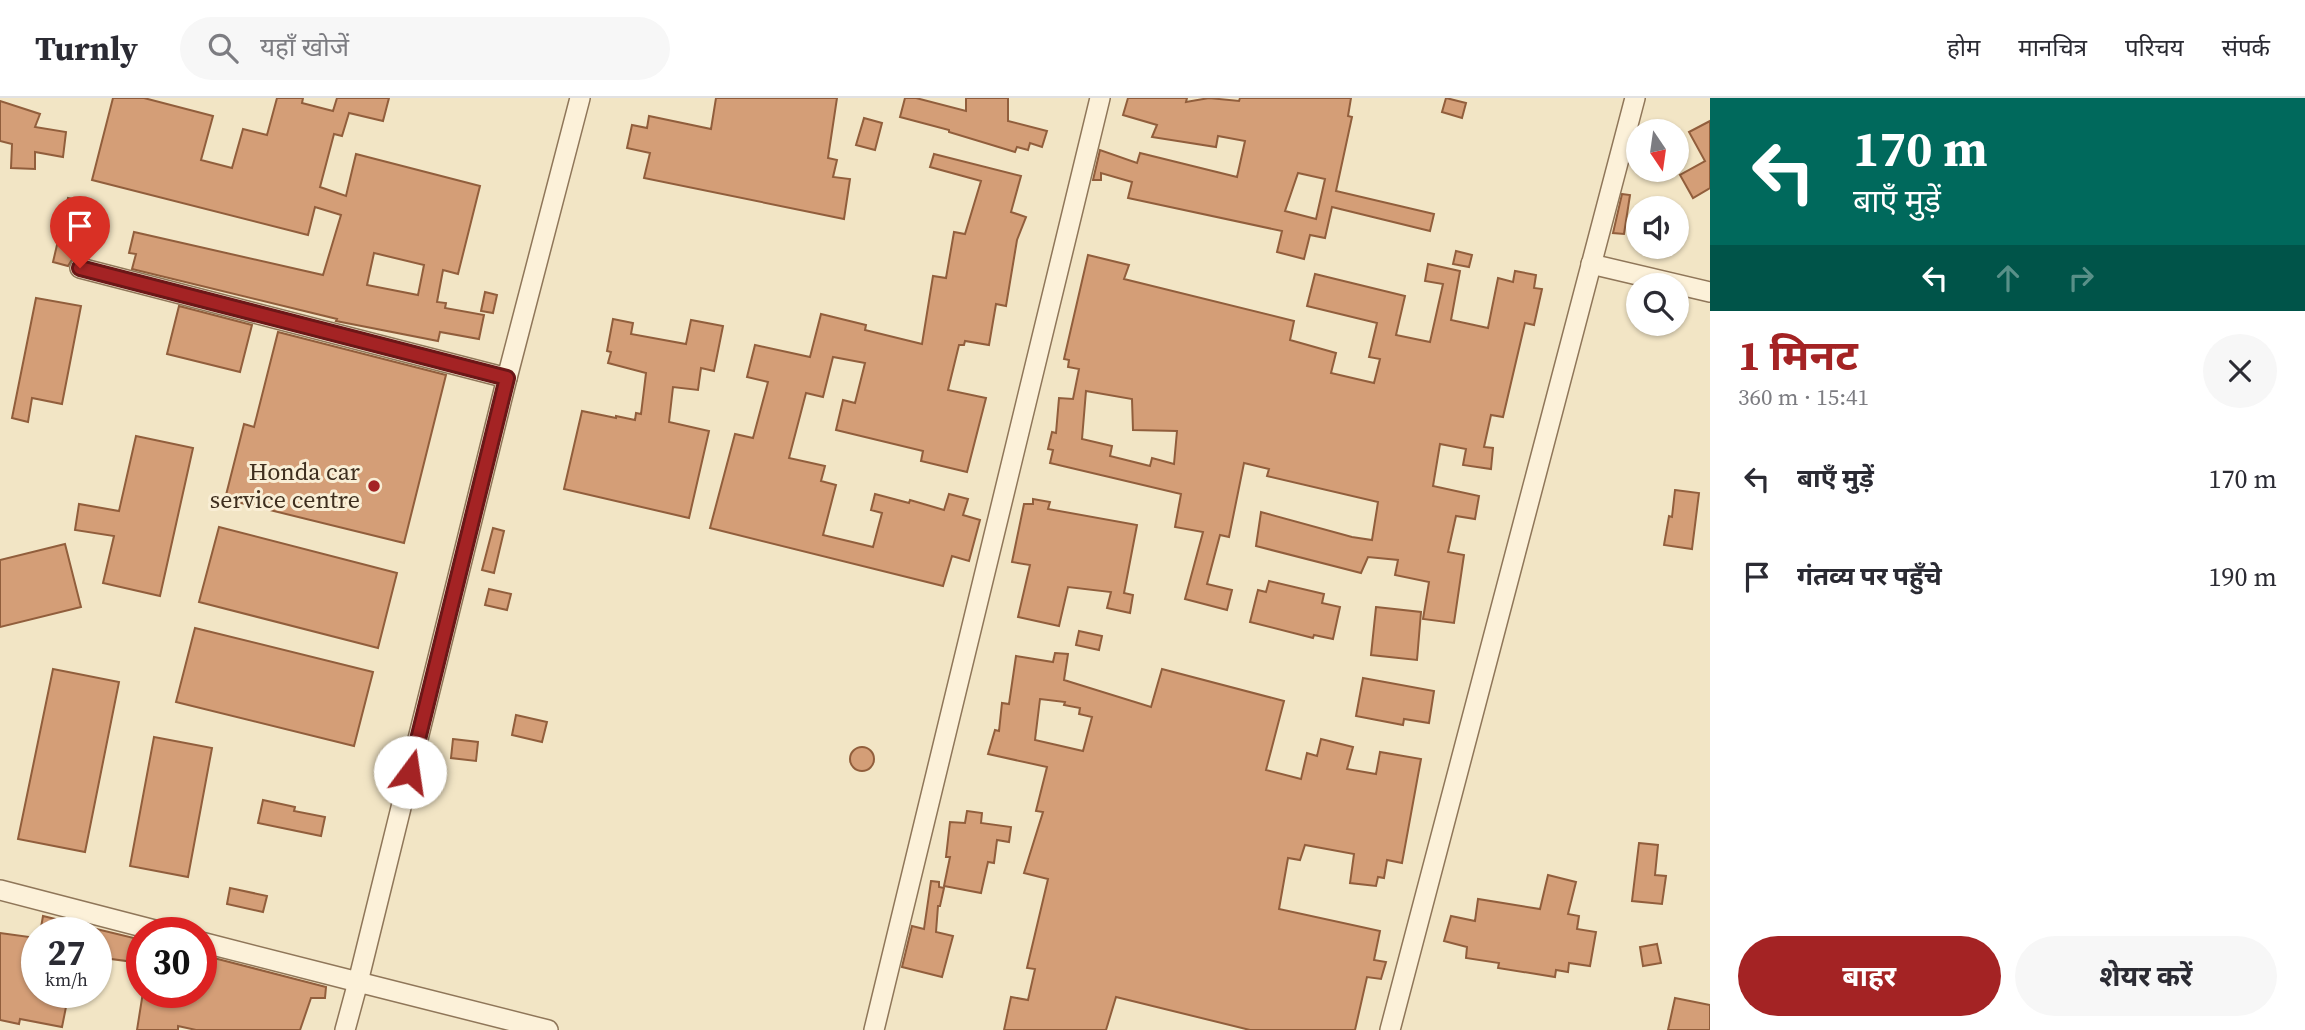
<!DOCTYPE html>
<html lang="hi">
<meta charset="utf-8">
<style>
body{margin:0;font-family:"Source Serif 4","Noto Sans Devanagari",serif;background:#f7f7f7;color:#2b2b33;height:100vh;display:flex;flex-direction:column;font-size:26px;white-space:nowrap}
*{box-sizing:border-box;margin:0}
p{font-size:23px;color:#7c7c81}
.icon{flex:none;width:38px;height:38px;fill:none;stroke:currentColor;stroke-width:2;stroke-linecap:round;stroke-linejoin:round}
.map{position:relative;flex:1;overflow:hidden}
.sheet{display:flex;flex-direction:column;background:#fff;width:595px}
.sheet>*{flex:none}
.guide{background:#00695c;color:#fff;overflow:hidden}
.needle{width:46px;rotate:167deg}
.tools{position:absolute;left:1626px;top:21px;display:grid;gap:14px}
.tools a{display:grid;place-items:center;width:63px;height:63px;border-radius:50%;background:#fff;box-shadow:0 2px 5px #0004;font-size:35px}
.speed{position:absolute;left:21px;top:819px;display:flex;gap:14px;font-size:35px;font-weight:700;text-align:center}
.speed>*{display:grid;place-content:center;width:91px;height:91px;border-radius:50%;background:#fff;box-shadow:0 2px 5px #0004;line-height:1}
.speed small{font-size:18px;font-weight:400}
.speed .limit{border:10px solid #d22;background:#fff;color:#111}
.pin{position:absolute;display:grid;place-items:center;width:60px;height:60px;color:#fff;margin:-72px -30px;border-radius:50% 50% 50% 0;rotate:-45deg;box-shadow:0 0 7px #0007}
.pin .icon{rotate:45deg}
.me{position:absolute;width:77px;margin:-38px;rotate:14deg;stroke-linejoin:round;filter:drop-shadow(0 0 5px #0008)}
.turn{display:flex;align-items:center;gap:24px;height:147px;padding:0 28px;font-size:32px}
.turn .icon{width:91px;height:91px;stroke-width:2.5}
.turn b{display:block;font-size:49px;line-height:60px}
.lanes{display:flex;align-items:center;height:66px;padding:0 28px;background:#0003;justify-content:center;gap:35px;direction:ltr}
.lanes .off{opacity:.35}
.round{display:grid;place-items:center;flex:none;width:74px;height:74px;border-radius:37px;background:#f7f7f7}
.head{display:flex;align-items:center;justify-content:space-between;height:119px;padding:0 28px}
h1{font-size:42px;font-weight:700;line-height:52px;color:#a42324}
.button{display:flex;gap:14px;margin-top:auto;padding:14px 28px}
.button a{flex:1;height:80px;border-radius:42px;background:#a42324;color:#fff;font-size:28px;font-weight:700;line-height:80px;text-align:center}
.button a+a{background:#f7f7f7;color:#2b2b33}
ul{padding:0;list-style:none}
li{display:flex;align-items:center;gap:21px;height:98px;padding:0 28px}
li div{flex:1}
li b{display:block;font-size:26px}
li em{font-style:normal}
header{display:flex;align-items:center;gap:42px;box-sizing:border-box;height:98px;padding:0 35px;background:#fff;border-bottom:2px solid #e1e1e2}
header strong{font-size:33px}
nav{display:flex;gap:38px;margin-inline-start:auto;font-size:24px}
.search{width:490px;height:63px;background:#f7f7f7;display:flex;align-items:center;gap:18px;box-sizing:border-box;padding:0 24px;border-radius:38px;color:#7c7c81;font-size:26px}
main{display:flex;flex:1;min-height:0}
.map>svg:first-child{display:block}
.building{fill:#d49e77;stroke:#915e3c;stroke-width:2;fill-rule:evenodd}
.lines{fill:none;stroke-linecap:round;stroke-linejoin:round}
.minor-casing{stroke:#8f7659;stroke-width:22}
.minor{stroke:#fcf1d9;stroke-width:19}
.route-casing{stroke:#6b1717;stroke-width:18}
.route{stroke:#a42324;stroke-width:12}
.poi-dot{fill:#a42324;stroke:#f9eed5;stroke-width:2.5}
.labels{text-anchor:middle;stroke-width:6;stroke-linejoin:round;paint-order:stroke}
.poi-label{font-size:24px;fill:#3e2e1e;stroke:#f9eed5;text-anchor:end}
</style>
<header>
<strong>Turnly</strong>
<div class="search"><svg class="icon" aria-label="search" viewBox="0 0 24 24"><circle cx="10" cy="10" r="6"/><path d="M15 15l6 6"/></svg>यहाँ खोजें</div>
<nav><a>होम</a><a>मानचित्र</a><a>परिचय</a><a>संपर्क</a></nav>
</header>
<main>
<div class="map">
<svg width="1710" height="932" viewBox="0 0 1710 932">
<rect width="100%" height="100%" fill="#f2e5c5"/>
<g class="building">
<path d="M113 0H144L213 18 201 62 232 70 243 31 267 37 277 0H303L302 5 333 13 337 0H389L383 23 349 15 342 38 334 36 320 89 346 98 356 56 480 88 458 176 443 172 437 204 446 205 445 210 484 217 479 241 440 234 438 243 336 223 337 221 132 171 136 156 129 155 134 134 323 177 341 117 315 109 308 137 92 82ZM374 155 424 167 418 197 367 187Z"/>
<polygon points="716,0 837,0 828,60 837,62 833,79 850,81 844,121 644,80 650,55 627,50 632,27 647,30 649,18 711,31"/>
<polygon points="905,0 916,0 966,13 966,0 1008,0 1008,23 1047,33 1042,49 1030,45 1028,52 1017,49 1015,54 949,34 949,32 900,19"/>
<path d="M1128 0H1187L1186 4 1209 0 1239 3 1240 0H1351L1348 18 1352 19 1336 93 1434 116 1430 133 1332 109 1325 140 1310 137 1304 161 1277 154 1282 133 1128 100 1132 84 1101 75V82H1093L1100 52 1137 65 1140 55 1237 79 1245 43 1218 38 1216 49 1152 39 1157 27 1123 17ZM1298 75 1325 81 1316 121 1285 113Z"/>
<polygon points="1446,0 1466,5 1462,20 1442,14"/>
<polygon points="0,3 40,16 35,29 66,34 63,59 35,54 35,71 11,70 12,46 0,43"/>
<polygon points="864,20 882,25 875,52 856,47"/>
<polygon points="1710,23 1710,90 1693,100 1680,77 1705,63 1689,34"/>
<polygon points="934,56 1021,78 1011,114 1026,119 1017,142 1006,208 996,206 989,247 965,243 964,247 959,247 948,292 986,300 967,374 921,363 923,353 836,332 843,302 855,305 865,265 833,259 823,299 806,295 789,360 825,368 821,383 836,387 823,437 873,449 882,415 871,412 875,396 909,405 910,402 944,412 949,396 968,401 963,417 980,422 969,463 952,458 943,488 710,430 735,336 753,340 768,284 747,279 755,247 810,259 821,216 866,227 865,232 922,246 933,178 946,180 954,134 965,136 981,83 930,69"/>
<polygon points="1622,96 1630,97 1624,136 1613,135"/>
<polygon points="68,100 86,104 73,160 68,168 53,164"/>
<polygon points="1456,153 1472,157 1469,169 1453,166"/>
<path d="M1088 157 1129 167 1124 181 1294 223 1290 242 1336 255 1331 275 1374 285 1380 261 1369 259 1377 225 1307 208 1315 176 1405 198 1396 237 1430 244 1443 186 1425 183 1428 166 1460 173 1451 222 1488 230 1498 180 1513 184 1515 173 1536 177 1534 190 1542 191 1534 227 1525 225 1503 319 1491 317 1484 349 1493 350 1491 371 1463 367 1466 351 1440 346 1433 388 1479 398 1475 421 1456 418 1448 454 1464 457 1454 525 1423 521 1429 484 1395 477 1398 462 1368 459 1361 475 1256 448 1261 414 1352 439 1372 442 1378 404 1267 378 1269 371 1244 365 1229 439 1220 437 1207 486 1232 492 1227 512 1185 501 1203 434 1175 429 1181 396 1050 365 1053 352 1048 351 1052 334 1056 335 1059 300 1073 301 1079 271 1068 269 1069 262 1064 261ZM1086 293 1132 301 1133 332 1177 333 1174 366 1152 360 1150 368 1110 358 1112 348 1082 341Z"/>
<polygon points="485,194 497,197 493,215 481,213"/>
<polygon points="36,200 81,208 62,306 32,300 28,324 12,320"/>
<polygon points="179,208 252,227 240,274 167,256"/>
<polygon points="613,221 633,225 631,236 686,246 691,222 723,228 714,273 701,270 698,292 673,289 669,324 709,333 689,420 564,391 582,313 616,320 616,318 635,322 636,315 641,316 646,275 608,265 611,254 607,253"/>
<polygon points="278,234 446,277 404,445 225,401 244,326 254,329"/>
<polygon points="136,338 193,350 160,498 103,485 114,438 75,432 79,406 119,413"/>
<polygon points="1675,392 1699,395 1692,451 1664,447 1669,418 1672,419"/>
<polygon points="1033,401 1050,404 1048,411 1137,427 1124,495 1133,497 1130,515 1107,510 1111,494 1068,489 1059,528 1018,519 1030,467 1012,464 1024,406 1033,406"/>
<polygon points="219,429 397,475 378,550 199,504"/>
<polygon points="493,430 504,433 494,475 482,472"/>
<polygon points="65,446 81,509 0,529 0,462"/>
<polygon points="1269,483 1324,496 1322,505 1340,509 1333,541 1314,537 1313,540 1250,524 1258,492 1266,494"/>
<polygon points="489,491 511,496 507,512 485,507"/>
<polygon points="1376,509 1421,514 1417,562 1371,557"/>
<polygon points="195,530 373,574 354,648 176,604"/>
<polygon points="1079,533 1102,538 1099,552 1076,547"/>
<path d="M1055 555 1068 556 1064 582 1151 609 1162 571 1284 603 1266 672 1301 681 1307 655 1317 658 1321 641 1353 649 1347 671 1376 676 1380 654 1421 661 1402 765 1387 762 1384 780 1378 779 1376 788 1350 785 1354 756 1305 747 1300 762 1288 760 1279 811 1380 833 1374 862 1386 864 1381 881 1367 879 1355 932H1250L1116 899 1106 932H1004L1011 899 1028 902 1035 871 1027 870 1048 781 1024 775 1043 714 1036 713 1047 669 988 656 995 632 999 633 1002 605 1009 606 1016 558 1053 564ZM1040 601 1065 604 1064 607 1080 610 1079 616 1092 619 1083 653 1035 642Z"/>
<polygon points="53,571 119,584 85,754 18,741"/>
<polygon points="1363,580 1434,593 1429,625 1404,621 1403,627 1356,618"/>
<polygon points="516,617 547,624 542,644 512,637"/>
<polygon points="154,639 212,650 188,779 130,768"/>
<polygon points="453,641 478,644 476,663 451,660"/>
<circle cx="862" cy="661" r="12"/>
<polygon points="263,702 295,709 294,713 325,719 321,738 258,725"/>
<polygon points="967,713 982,715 981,725 1011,729 1009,744 997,742 994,765 988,764 981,795 944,788 950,759 946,759 950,724 965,725"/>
<polygon points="1639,745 1658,747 1655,777 1666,778 1662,806 1632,803"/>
<polygon points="1548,777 1576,784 1568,816 1579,818 1577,831 1596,834 1590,868 1569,865 1568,874 1556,872 1555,879 1498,870 1499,865 1466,860 1467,849 1444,843 1451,818 1475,823 1478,801 1540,811"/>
<polygon points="931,783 939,784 939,789 944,790 940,808 938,808 936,834 953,838 942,879 902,869 912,828 924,831"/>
<polygon points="230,790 267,798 263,814 227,806"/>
<polygon points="43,818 142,842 142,865 96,859 96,835 40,835"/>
<polygon points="0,835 37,840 37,894 69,894 62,929 20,921 19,926 0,922"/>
<polygon points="1657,846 1661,865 1643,868 1640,849"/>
<polygon points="210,859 326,889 325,900 311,900 300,932 196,932 178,928 178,932 137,932 143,894 189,900 190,894 201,894 201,861"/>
<polygon points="1675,900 1710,907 1710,932 1668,932"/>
</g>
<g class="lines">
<defs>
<g id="minor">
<polyline points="1591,166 1710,194"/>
<polyline points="80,170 507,280"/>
<polyline points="0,792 166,835"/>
<polyline points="201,844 358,884 507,280 580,0"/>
<polyline points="345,932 358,884 548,932"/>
<polyline points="874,932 1100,0"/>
<polyline points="1390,932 1635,0"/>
</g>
</defs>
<use href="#minor" class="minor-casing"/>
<use href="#minor" class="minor"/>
</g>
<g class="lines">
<defs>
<polyline id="route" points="80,170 507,280 410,674"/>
</defs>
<use href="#route" class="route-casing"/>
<use href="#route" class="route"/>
</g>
<circle class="poi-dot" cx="374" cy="388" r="7"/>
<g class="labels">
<g class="poi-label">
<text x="360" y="382">Honda car<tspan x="360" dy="28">service centre</tspan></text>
</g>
</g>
</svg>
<div class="tools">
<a><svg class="needle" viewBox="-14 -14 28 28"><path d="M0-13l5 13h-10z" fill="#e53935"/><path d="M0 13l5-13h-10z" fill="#7c7c81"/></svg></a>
<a><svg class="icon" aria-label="sound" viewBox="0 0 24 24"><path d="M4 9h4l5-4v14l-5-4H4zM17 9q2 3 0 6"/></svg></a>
<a><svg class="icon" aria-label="search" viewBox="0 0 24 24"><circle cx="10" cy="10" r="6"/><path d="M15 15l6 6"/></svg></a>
</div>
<div class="speed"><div>27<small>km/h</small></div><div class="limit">30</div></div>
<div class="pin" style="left:80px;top:170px;background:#d93025"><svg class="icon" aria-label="arrive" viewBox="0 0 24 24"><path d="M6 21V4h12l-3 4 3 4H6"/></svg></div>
<svg class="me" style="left:410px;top:674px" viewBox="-20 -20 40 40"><circle r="19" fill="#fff"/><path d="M0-13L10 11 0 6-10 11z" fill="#a42324"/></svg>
</div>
<section class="sheet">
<div class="guide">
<div class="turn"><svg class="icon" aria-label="left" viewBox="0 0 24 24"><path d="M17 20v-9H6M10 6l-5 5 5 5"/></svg><div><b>170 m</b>बाएँ मुड़ें</div></div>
<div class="lanes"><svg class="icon" aria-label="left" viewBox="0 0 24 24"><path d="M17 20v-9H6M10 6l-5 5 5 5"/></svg><svg class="icon off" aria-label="ahead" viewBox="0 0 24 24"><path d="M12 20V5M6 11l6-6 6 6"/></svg><svg class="icon off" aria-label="right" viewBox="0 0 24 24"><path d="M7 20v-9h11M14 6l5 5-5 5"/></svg></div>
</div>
<div class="head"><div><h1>1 मिनट</h1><p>360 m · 15:41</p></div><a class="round"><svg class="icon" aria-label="close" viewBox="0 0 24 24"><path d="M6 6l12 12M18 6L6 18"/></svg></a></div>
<ul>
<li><svg class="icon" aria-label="left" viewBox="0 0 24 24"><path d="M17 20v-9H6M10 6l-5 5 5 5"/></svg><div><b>बाएँ मुड़ें</b></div><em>170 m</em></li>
<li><svg class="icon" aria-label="arrive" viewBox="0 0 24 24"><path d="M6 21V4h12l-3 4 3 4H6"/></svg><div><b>गंतव्य पर पहुँचे</b></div><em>190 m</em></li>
</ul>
<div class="button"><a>बाहर</a><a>शेयर करें</a></div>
</section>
</main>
